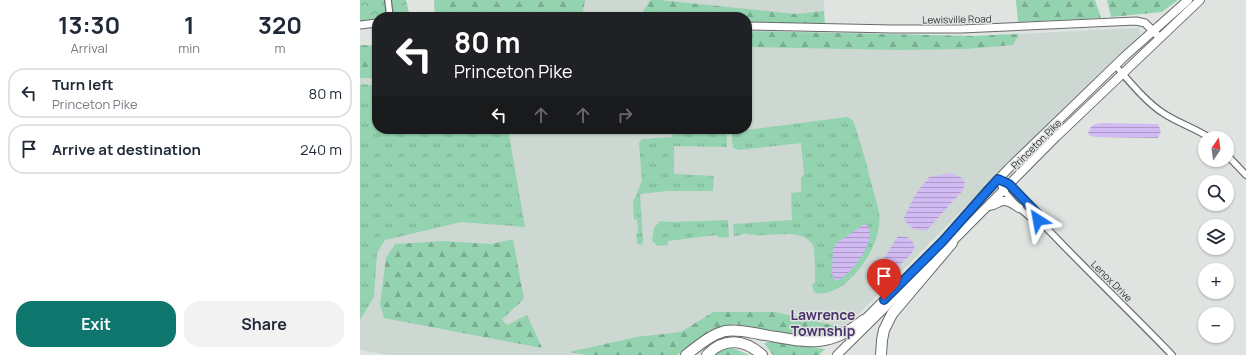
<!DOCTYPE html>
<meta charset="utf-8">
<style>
body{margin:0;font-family:Manrope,sans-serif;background:#f2f2f3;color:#1f2937;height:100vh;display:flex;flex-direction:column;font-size:15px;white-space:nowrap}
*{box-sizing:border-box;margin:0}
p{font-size:13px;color:#747a83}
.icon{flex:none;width:22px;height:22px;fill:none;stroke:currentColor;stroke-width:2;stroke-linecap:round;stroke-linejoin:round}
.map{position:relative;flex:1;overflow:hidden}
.drawer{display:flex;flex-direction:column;background:#fff;width:360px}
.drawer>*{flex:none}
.top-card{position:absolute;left:12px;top:12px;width:380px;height:122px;border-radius:16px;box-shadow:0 1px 3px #0004;background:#202124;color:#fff;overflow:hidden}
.needle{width:26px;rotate:14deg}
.buttons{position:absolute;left:838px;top:131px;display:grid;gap:8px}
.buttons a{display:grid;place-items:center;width:36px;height:36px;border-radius:50%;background:#fff;box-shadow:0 1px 3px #0004;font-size:20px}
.pin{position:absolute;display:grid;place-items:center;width:34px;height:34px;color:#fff;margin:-41px -17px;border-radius:50% 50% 50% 0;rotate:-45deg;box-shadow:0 0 4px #0007}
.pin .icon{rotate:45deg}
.me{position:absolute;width:44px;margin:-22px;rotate:326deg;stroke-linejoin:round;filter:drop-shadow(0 0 3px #0008)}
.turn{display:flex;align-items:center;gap:14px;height:84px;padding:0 16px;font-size:18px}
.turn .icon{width:52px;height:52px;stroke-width:2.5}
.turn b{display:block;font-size:28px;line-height:34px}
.lanes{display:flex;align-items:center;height:38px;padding:0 16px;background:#0003;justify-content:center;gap:20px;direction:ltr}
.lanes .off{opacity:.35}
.eta{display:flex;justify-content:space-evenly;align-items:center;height:68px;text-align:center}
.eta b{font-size:24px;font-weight:700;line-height:28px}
.primary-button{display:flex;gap:8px;margin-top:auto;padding:8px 16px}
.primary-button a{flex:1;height:46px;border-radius:16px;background:#0f766e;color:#fff;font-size:16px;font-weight:700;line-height:46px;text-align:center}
.primary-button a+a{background:#f2f2f3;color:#1f2937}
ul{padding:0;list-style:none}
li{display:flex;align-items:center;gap:12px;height:50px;margin:0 8px 6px;padding:0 8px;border:2px solid #e0e1e3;border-radius:16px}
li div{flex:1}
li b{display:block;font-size:15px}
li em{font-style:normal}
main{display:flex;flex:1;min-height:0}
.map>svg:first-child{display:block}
.built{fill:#cdd8d2}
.grass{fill:url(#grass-tufts)}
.forest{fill:url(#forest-firs)}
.park{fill:url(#park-crowns)}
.water{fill:url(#water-rules)}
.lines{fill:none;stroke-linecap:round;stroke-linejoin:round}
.minor-casing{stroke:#676b69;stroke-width:8}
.tertiary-casing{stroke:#676b69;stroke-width:9}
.secondary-casing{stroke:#676b69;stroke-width:10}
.motorway-casing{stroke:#676b69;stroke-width:12}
.minor{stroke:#fff;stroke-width:5.5}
.tertiary{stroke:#fff;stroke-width:7}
.secondary{stroke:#fff;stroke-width:8}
.motorway{stroke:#fff;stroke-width:10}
.route-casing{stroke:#114b97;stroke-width:10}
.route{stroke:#1a73e8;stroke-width:7}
.labels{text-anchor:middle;stroke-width:3;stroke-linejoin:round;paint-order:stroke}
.street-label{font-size:10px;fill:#363837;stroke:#dfe4e1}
.district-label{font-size:14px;font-weight:bold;fill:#4c316b;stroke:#dfe4e1}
</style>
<main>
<section class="drawer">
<div class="eta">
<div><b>13:30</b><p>Arrival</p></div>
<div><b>1</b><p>min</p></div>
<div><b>320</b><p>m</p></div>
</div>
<ul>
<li><svg class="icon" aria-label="left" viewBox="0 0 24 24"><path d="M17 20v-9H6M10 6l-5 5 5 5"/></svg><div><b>Turn left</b><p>Princeton Pike</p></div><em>80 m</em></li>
<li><svg class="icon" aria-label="arrive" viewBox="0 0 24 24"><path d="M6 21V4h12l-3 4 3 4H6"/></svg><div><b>Arrive at destination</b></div><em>240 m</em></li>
</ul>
<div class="primary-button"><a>Exit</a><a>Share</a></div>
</section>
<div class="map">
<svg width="886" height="355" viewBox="0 0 886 355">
<defs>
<pattern id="grass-tufts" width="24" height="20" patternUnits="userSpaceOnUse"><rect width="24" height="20" fill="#93d3b0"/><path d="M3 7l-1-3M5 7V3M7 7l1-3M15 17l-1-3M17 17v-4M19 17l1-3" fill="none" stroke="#79ac90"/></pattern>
<pattern id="forest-firs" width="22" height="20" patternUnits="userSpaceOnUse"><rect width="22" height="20" fill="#93d3b0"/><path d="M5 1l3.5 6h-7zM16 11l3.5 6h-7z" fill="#79ac90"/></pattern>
<pattern id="park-crowns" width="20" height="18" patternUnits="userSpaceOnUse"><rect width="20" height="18" fill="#93d3b0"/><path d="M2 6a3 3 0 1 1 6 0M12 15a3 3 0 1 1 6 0" fill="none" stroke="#79ac90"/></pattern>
<pattern id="water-rules" width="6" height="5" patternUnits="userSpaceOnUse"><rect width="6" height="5" fill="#d2baf3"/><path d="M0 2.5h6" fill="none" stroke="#ab98c6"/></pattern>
</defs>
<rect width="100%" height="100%" fill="#dfe4e1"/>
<g class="built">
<polygon points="74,0 464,0 465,27 387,17 75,17"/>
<polygon points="779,28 780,35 661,150 551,262 484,328 389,327 375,324 353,329 317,355 28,355 0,350 0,45 17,46 17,129 387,129 387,31 612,36"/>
</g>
<g class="grass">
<polygon points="4,84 17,86 17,129 148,129 165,227 101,222 25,240 17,253 14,297 0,320 0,85"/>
<path d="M487 117 493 120C500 141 506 161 511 182 513 192 517 202 519 212 522 239 506 264 487 282 479 289 464 297 454 292L452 285 455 282C455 275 455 249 453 245 441 227 413 237 395 235 391 235 387 233 383 234 379 235 378 236 374 236L373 224 432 220 431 193 441 192V177L444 174 441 143 379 150 373 148 371 132Z"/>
<polygon points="315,129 354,129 356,134 367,133 367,147 314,146 314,174 354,176 353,191 307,191 280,194 283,242 281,245 277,243 276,234 278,233 277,219 274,220 273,202 282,181 279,143 282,139 312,137"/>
<polygon points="368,220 369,237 359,238 357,235 308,241 308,245 298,246 292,241 294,228 300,221 311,222"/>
</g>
<g class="forest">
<polygon points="74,0 225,0 222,17 75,17"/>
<polygon points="290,0 300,0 436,14 464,11 465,27 387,24 387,17 280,17"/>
<polygon points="656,0 735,0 741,18 658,22"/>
<polygon points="747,0 818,0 802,12 751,17"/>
<polygon points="387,31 612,36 659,34 653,45 606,49 539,50 387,47"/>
<polygon points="0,45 17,46 17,78 0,78"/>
<polygon points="153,239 164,299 142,319 147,325 167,315 182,348 24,318 20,304 26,258 35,244 84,241 131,244"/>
<polygon points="353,312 416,312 484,328 466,335 444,336 375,324 353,329 317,355 228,355 209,352 277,337 321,332"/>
<polygon points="417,341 444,346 465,349 459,355 413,355 404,343"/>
<polygon points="373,348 389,355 352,355 361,349"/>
</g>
<polygon class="park" points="0,0 46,0 50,17 17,17 17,22 0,23"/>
<g class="water">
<path d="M742 123 794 124H798L801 131 798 138 737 137 731 136 728 134C730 125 734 124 742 123Z"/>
<path d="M590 173 602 178 605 183 603 190 567 230C557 231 548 228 544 218L555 195 569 177Z"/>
<path d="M505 224 509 227C515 244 491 275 476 281L474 279 472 274 473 248 478 242 503 225Z"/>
<polygon points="538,236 547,237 552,241 555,246 552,253 519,285 515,285 512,282 512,277"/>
</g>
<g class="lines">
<defs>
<g id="minor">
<polyline points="28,0 30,17"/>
<path d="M755 65C770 82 785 101 803 113 818 123 835 128 850 138"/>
<polyline points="867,155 886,175"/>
<path d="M638 179 649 184 678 214 679 220C722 266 768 309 812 355"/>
<polyline points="638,179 643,190 659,208 671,218 679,220"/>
</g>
<g id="tertiary">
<polyline points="0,25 17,23"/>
<polyline points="387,26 533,29 601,29 776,21 785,23 797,35"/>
</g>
<g id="secondary">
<path d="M629 206C637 205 637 202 643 201 649 200 654 205 659 208"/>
<polyline points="587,247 696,137 840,0"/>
<polyline points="500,324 583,241 626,192 649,168 765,56 828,0"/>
<polyline points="477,355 569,264"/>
</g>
<g id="motorway">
<path d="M326 355C338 346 350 335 365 331 377 329 388 332 399 334 444 341 465 351 504 320"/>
<path d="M347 355C364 337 384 339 402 355"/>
<polyline points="521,355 522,340 524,330 532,314 592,243"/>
</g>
</defs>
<use href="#minor" class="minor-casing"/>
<use href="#tertiary" class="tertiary-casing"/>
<use href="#secondary" class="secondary-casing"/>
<use href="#motorway" class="motorway-casing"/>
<use href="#minor" class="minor"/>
<use href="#tertiary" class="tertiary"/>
<use href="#secondary" class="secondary"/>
<use href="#motorway" class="motorway"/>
</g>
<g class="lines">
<defs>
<polyline id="route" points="524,300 583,241 638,179 649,184 678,214 678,220"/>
</defs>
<use href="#route" class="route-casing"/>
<use href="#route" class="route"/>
</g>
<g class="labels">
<g class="street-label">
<text transform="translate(597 19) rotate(-1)" y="4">Lewisville Road</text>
<text transform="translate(676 144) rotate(-45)" y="4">Princeton Pike</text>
<text transform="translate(752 281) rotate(45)" y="4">Lenox Drive</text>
</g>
<g class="district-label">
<text x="463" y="320">Lawrence<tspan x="463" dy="16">Township</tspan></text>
</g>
</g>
</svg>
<div class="buttons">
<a><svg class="needle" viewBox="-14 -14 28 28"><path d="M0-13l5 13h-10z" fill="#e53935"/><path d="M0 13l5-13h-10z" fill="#747a83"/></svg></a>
<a><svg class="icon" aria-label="search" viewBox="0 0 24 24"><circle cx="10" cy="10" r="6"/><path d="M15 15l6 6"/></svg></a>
<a><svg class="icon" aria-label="layers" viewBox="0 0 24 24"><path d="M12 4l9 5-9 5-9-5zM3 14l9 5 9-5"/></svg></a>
<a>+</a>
<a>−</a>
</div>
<div class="pin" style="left:524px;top:300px;background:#d93025"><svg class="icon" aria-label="arrive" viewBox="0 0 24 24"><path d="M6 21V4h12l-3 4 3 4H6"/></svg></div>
<svg class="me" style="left:678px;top:220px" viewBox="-20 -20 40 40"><path d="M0-17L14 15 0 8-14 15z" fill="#1a73e8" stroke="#fff" stroke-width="4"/></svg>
<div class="top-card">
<div class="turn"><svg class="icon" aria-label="left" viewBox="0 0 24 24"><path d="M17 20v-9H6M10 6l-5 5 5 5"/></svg><div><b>80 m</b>Princeton Pike</div></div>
<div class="lanes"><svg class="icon" aria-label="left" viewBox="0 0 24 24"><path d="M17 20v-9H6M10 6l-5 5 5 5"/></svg><svg class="icon off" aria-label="ahead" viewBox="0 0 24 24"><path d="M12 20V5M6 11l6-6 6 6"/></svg><svg class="icon off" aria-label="ahead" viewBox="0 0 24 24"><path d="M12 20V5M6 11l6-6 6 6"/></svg><svg class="icon off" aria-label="right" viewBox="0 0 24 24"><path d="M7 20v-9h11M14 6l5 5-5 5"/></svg></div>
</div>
</div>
</main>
